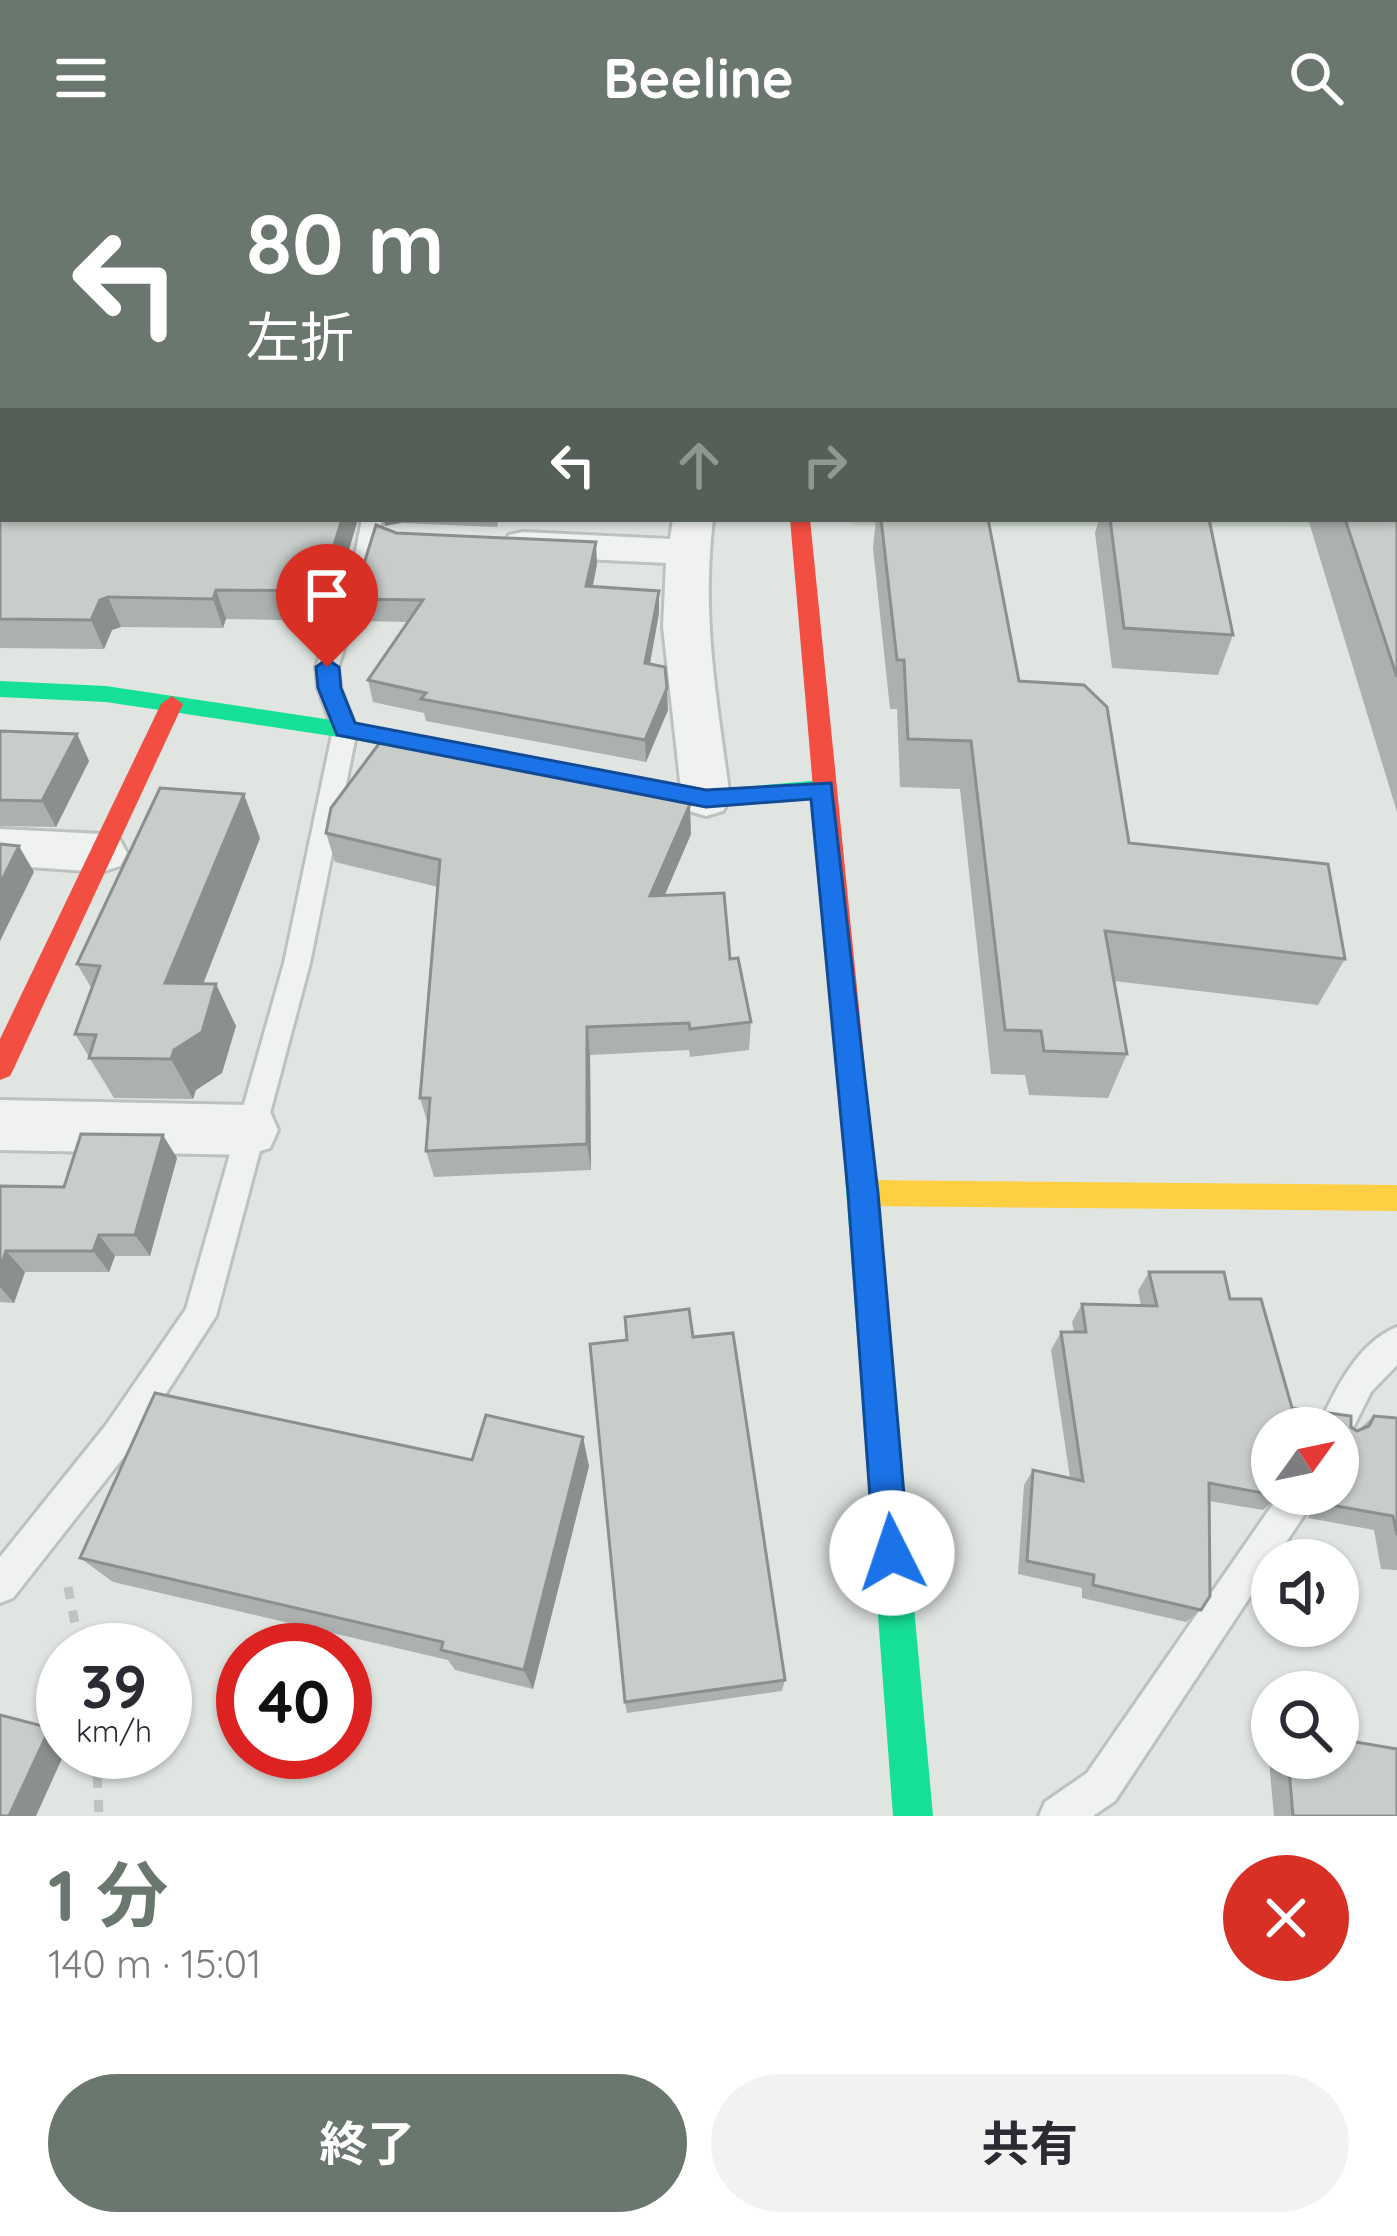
<!DOCTYPE html>
<html lang="ja">
<meta charset="utf-8">
<style>
body{margin:0;font-family:Quicksand,"Noto Sans JP",sans-serif;background:#f2f2f3;color:#2b2b33;height:100vh;display:flex;flex-direction:column;font-size:45px;white-space:nowrap}
*{box-sizing:border-box;margin:0}
p{font-size:39px;color:#7c7c81}
.icon{flex:none;width:66px;height:66px;fill:none;stroke:currentColor;stroke-width:2;stroke-linecap:round;stroke-linejoin:round}
.map{position:relative;height:1660px;overflow:hidden}
.drawer{display:flex;flex-direction:column;background:#fff;flex:1}
.drawer>*{flex:none}
.banner{position:absolute;left:0px;top:0px;width:1398px;height:366px;box-shadow:0 3px 9px #0004;background:#69776e;color:#fff;overflow:hidden}
.needle{width:78px;rotate:57deg}
.tools{position:absolute;left:1251px;top:1251px;display:grid;gap:24px}
.tools a{display:grid;place-items:center;width:108px;height:108px;border-radius:50%;background:#fff;box-shadow:0 3px 9px #0004;font-size:60px}
.speed{position:absolute;left:36px;top:1467px;display:flex;gap:24px;font-size:60px;font-weight:700;text-align:center}
.speed>*{display:grid;place-content:center;width:156px;height:156px;border-radius:50%;background:#fff;box-shadow:0 3px 9px #0004;line-height:1}
.speed small{font-size:30px;font-weight:400}
.speed .limit{border:18px solid #d22;background:#fff;color:#111}
.pin{position:absolute;display:grid;place-items:center;width:102px;height:102px;color:#fff;margin:-123px -51px;border-radius:50% 50% 50% 0;rotate:-45deg;box-shadow:0 0 12px #0007}
.pin .icon{rotate:45deg}
.me{position:absolute;width:132px;margin:-66px;rotate:356deg;stroke-linejoin:round;filter:drop-shadow(0 0 9px #0008)}
.turn{display:flex;align-items:center;gap:42px;height:252px;padding:0 48px;font-size:54px}
.turn .icon{width:156px;height:156px;stroke-width:2.5}
.turn b{display:block;font-size:84px;line-height:102px}
.lanes{display:flex;align-items:center;height:114px;padding:0 48px;background:#0003;justify-content:center;gap:60px;direction:ltr}
.lanes .off{opacity:.35}
.round{display:grid;place-items:center;flex:none;width:126px;height:126px;border-radius:63px;background:#f2f2f3}
.summary{display:flex;align-items:center;justify-content:space-between;height:204px;padding:0 48px}
h1{font-size:72px;font-weight:700;line-height:90px;color:#69776e}
.primary-button{display:flex;gap:24px;margin-top:auto;padding:24px 48px}
.primary-button a{flex:1;height:138px;border-radius:72px;background:#69776e;color:#fff;font-size:48px;font-weight:700;line-height:138px;text-align:center}
.primary-button a+a{background:#f2f2f3;color:#2b2b33}
header{display:flex;justify-content:space-between;align-items:center;height:156px;padding:0 48px;background:#69776e;color:#fff;font-size:54px;font-weight:700}
.map>svg:first-child{display:block}
.built{fill:#cfd8d1}
.lines{fill:none;stroke-linecap:round;stroke-linejoin:round}
.lane-casing{stroke:#bdc2bf;stroke-width:6}
.street-casing{stroke:#bdc2bf;stroke-width:6}
.path{stroke:#c0c4c0;stroke-width:9;stroke-dasharray:12 12;stroke-linecap:butt}
.lane{fill:#eff2f0;fill-rule:evenodd}
.street{fill:#eff2f0;fill-rule:evenodd}
.fast{fill:#16e098;fill-rule:evenodd}
.slow{fill:#ffcf43;fill-rule:evenodd}
.jam{fill:#f24e42;fill-rule:evenodd}
.wall{fill:#acb0ae}
.shaded-wall{fill:#8c908d}
.building{fill:#c8cdca;stroke:#8c908d;stroke-width:3}
.route{fill:#1a73e8;stroke:#114b97;stroke-width:3}
</style>
<header><svg class="icon" aria-label="menu" viewBox="0 0 24 24"><path d="M4 6h16M4 12h16M4 18h16"/></svg>Beeline<svg class="icon" aria-label="search" viewBox="0 0 24 24"><circle cx="10" cy="10" r="6"/><path d="M15 15l6 6"/></svg></header>
<div class="map">
<svg width="1397" height="1660" viewBox="0 0 1397 1660">
<rect width="100%" height="100%" fill="#e0e5e2"/>
<polygon class="built" points="852,363 1374,363 1378,371 851,369"/>
<g class="lines">
<defs>
<g id="lane">
<polygon points="362,363 382,363 374,405 338,511 340,532 357,574 310,807 216,1160 130,1293 13,1442 0,1447 0,1401 106,1269 186,1153 284,807 333,574 318,532 316,511 354,405"/>
<path d="M1397 1171V1209L1371 1236 1347 1284 1338 1287V1272H1318C1334 1235 1358 1186 1397 1171Z"/>
<polygon points="1280,1338 1318,1338 1115,1645 1093,1660 1039,1660 1045,1646 1087,1617"/>
</g>
<g id="street">
<rect x="0" y="54" width="3" height="18"/>
<polygon points="1395,75 1397,76 1397,96 1395,95"/>
<path d="M673 363H713C701 464 717 543 730 643L723 655 706 660 689 655 682 643 663 471 666 407 523 400 509 397 503 388 509 379 523 376 670 383Z"/>
<polygon points="0,673 102,678 120,684 127,697 120,710 102,716 0,709"/>
<polygon points="0,944 249,949 270,956 278,974 270,992 249,999 0,994"/>
</g>
</defs>
<use href="#lane" class="lane-casing"/>
<use href="#street" class="street-casing"/>
<g class="path">
<polyline points="68,1431 80,1494"/>
<polyline points="96,1596 99,1660"/>
</g>
<use href="#lane" class="lane"/>
<use href="#street" class="street"/>
<g class="fast">
<polygon points="0,525 106,530 345,566 706,634 822,624 834,633 822,642 706,652 345,582 106,546 0,541"/>
<polygon points="851,900 861,904 865,912 933,1660 893,1660 837,912 841,904"/>
</g>
<polygon class="slow" points="863,1024 1397,1029 1397,1055 863,1050 852,1046 848,1037 852,1028"/>
<g class="jam">
<rect x="774" y="0" width="14" height="3"/>
<polygon points="790,363 810,363 865,912 861,920 851,924 841,920 837,912"/>
<polygon points="172,540 183,548 14,912 10,920 0,924 0,883 161,548"/>
</g>
</g>
<g class="wall">
<polygon points="0,0 703,0 703,3 3,3 3,15 0,15"/>
<polygon points="893,0 1397,0 1397,45 1395,45 1395,3 892,3"/>
<polygon points="1395,91 1397,93 1397,156 1395,156"/>
<polygon points="0,217 358,363 328,465 226,463 223,472 121,471 112,474 104,493 0,492"/>
<polygon points="1397,331 1397,656 1308,363 1395,363"/>
<polygon points="383,363 499,363 497,371 401,367 385,370"/>
<polygon points="876,363 988,363 1019,525 1129,687 1345,803 1318,849 1114,825 1127,898 1108,942 1029,939 1025,919 991,918 960,633 900,631 897,553 890,553 873,392"/>
<polygon points="1099,363 1209,363 1233,479 1218,519 1112,512 1095,377"/>
<polygon points="396,377 597,408 593,430 659,435 659,457 650,508 668,554 646,606 426,565 424,557 373,546 368,524 408,466 358,465 353,443"/>
<polygon points="0,575 77,578 89,605 56,671 0,670"/>
<polygon points="625,623 626,634 691,678 664,740 730,803 751,866 749,894 690,901 689,894 590,899 591,1014 434,1021 426,995 428,968 420,942 438,731 335,706 326,677"/>
<polygon points="260,682 203,828 236,870 222,917 196,934 193,943 114,942 75,878 92,833 77,808"/>
<polygon points="177,1002 150,1100 115,1100 109,1116 25,1116 14,1147 0,1146 0,1030 64,1031"/>
<polygon points="1149,1116 1230,1143 1292,1252 1351,1271 1357,1275 1374,1260 1397,1262 1397,1414 1381,1413 1374,1374 1308,1362 1319,1338 1338,1338 1338,1272 1281,1338 1263,1354 1209,1345 1201,1454 1186,1466 1082,1442 1082,1432 1018,1418 1024,1329 1033,1314 1070,1322 1051,1194 1061,1176 1074,1176 1072,1166 1082,1148 1141,1150 1138,1135"/>
<polygon points="693,1181 785,1524 782,1535 627,1557 625,1546"/>
<polygon points="472,1304 589,1310 533,1533 455,1514 448,1504 113,1426 80,1402"/>
<polygon points="1272,1581 1272,1602 1338,1602 1397,1660 1274,1660 1267,1583"/>
</g>
<g class="shaded-wall">
<polygon points="342,363 358,363 328,465 320,435"/>
<polygon points="384,363 400,363 401,367 385,370"/>
<polygon points="596,386 597,408 588,452 586,430"/>
<polygon points="216,434 226,463 223,472 213,443"/>
<polygon points="659,435 659,457 646,529 645,507"/>
<polygon points="108,441 121,471 112,474 104,493 91,464 100,444"/>
<polygon points="667,532 668,554 646,606 645,584"/>
<polygon points="77,578 89,605 56,671 42,645"/>
<polygon points="244,638 260,682 187,869 165,827"/>
<polygon points="690,648 691,678 652,769 650,740"/>
<polygon points="19,690 34,716 0,785 0,728"/>
<polygon points="216,828 236,870 222,917 196,934 193,943 171,903 174,894"/>
<polygon points="587,871 590,899 591,1014 587,988"/>
<polygon points="163,979 177,1002 150,1100 135,1079"/>
<polygon points="99,1079 115,1100 109,1116 93,1095"/>
<polygon points="6,1095 25,1116 14,1147 0,1131 0,1113"/>
<polygon points="583,1281 589,1310 533,1533 524,1514"/>
<polygon points="50,1572 63,1578 63,1596 65,1596 36,1660 9,1660"/>
</g>
<g class="building">
<polygon points="1080,0 1397,0 1397,8 1395,8 1395,3 1080,3"/>
<polygon points="1395,91 1397,93 1397,118 1395,118"/>
<polygon points="3,212 3,363 342,363 320,435 216,434 213,443 108,441 100,444 91,464 0,463 0,217"/>
<polygon points="1395,327 1397,331 1397,521 1345,363 1395,363"/>
<polygon points="881,363 988,363 1019,525 1084,529 1107,551 1129,687 1328,708 1345,803 1105,775 1127,898 1044,895 1041,875 1005,874 971,585 908,583 904,504 897,504"/>
<polygon points="1110,363 1209,363 1233,479 1124,472"/>
<polygon points="376,369 396,377 596,386 586,430 659,435 645,507 665,511 667,532 645,584 421,543 426,537 368,524 423,444 353,443"/>
<polygon points="0,575 77,578 42,645 0,644"/>
<polygon points="387,577 625,623 621,633 690,648 650,740 724,737 730,803 738,802 751,866 690,873 689,867 587,871 587,988 426,995 430,942 420,942 440,704 326,677 331,652"/>
<polygon points="160,632 244,638 165,827 216,828 202,876 174,894 171,903 89,902 96,879 75,878 100,810 77,808"/>
<polygon points="0,688 19,690 0,728"/>
<polygon points="81,978 163,979 135,1079 99,1079 93,1095 6,1095 0,1113 0,1030 64,1031"/>
<polygon points="1149,1116 1224,1116 1230,1143 1261,1143 1292,1252 1351,1260 1351,1271 1357,1275 1369,1270 1374,1260 1397,1262 1397,1379 1393,1360 1325,1348 1330,1338 1338,1338 1338,1272 1272,1272 1272,1338 1281,1338 1279,1340 1209,1327 1210,1440 1201,1454 1093,1429 1094,1419 1027,1405 1033,1314 1083,1325 1061,1176 1086,1176 1082,1148 1157,1150"/>
<polygon points="689,1153 693,1181 733,1177 785,1524 625,1546 590,1188 627,1184 625,1161"/>
<polygon points="155,1237 472,1304 486,1259 583,1281 524,1514 441,1494 443,1486 80,1402"/>
<polygon points="0,1559 50,1572 9,1660 0,1660"/>
<polygon points="1338,1583 1397,1593 1397,1660 1293,1660 1288,1602 1338,1602"/>
</g>
<polygon class="route" points="327,503 339,511 341,532 355,567 706,634 831,627 878,1037 909,1397 904,1409 892,1415 879,1409 874,1397 848,1037 811,643 706,651 337,579 318,532 316,511"/>
</svg>
<div class="tools">
<a><svg class="needle" viewBox="-14 -14 28 28"><path d="M0-13l5 13h-10z" fill="#e53935"/><path d="M0 13l5-13h-10z" fill="#7c7c81"/></svg></a>
<a><svg class="icon" aria-label="sound" viewBox="0 0 24 24"><path d="M4 9h4l5-4v14l-5-4H4zM17 9q2 3 0 6"/></svg></a>
<a><svg class="icon" aria-label="search" viewBox="0 0 24 24"><circle cx="10" cy="10" r="6"/><path d="M15 15l6 6"/></svg></a>
</div>
<div class="speed"><div>39<small>km/h</small></div><div class="limit">40</div></div>
<div class="pin" style="left:327px;top:511px;background:#d93025"><svg class="icon" aria-label="arrive" viewBox="0 0 24 24"><path d="M6 21V4h12l-3 4 3 4H6"/></svg></div>
<svg class="me" style="left:892px;top:1397px" viewBox="-20 -20 40 40"><circle r="19" fill="#fff"/><path d="M0-13L10 11 0 6-10 11z" fill="#1a73e8"/></svg>
<div class="banner">
<div class="turn"><svg class="icon" aria-label="left" viewBox="0 0 24 24"><path d="M17 20v-9H6M10 6l-5 5 5 5"/></svg><div><b>80 m</b>左折</div></div>
<div class="lanes"><svg class="icon" aria-label="left" viewBox="0 0 24 24"><path d="M17 20v-9H6M10 6l-5 5 5 5"/></svg><svg class="icon off" aria-label="ahead" viewBox="0 0 24 24"><path d="M12 20V5M6 11l6-6 6 6"/></svg><svg class="icon off" aria-label="right" viewBox="0 0 24 24"><path d="M7 20v-9h11M14 6l5 5-5 5"/></svg></div>
</div>
</div>
<section class="drawer">
<div class="summary"><div><h1>1 分</h1><p>140 m · 15:01</p></div><a class="round" style="background:#d93025;color:#fff"><svg class="icon" aria-label="close" viewBox="0 0 24 24"><path d="M6 6l12 12M18 6L6 18"/></svg></a></div>
<div class="primary-button"><a>終了</a><a>共有</a></div>
</section>
